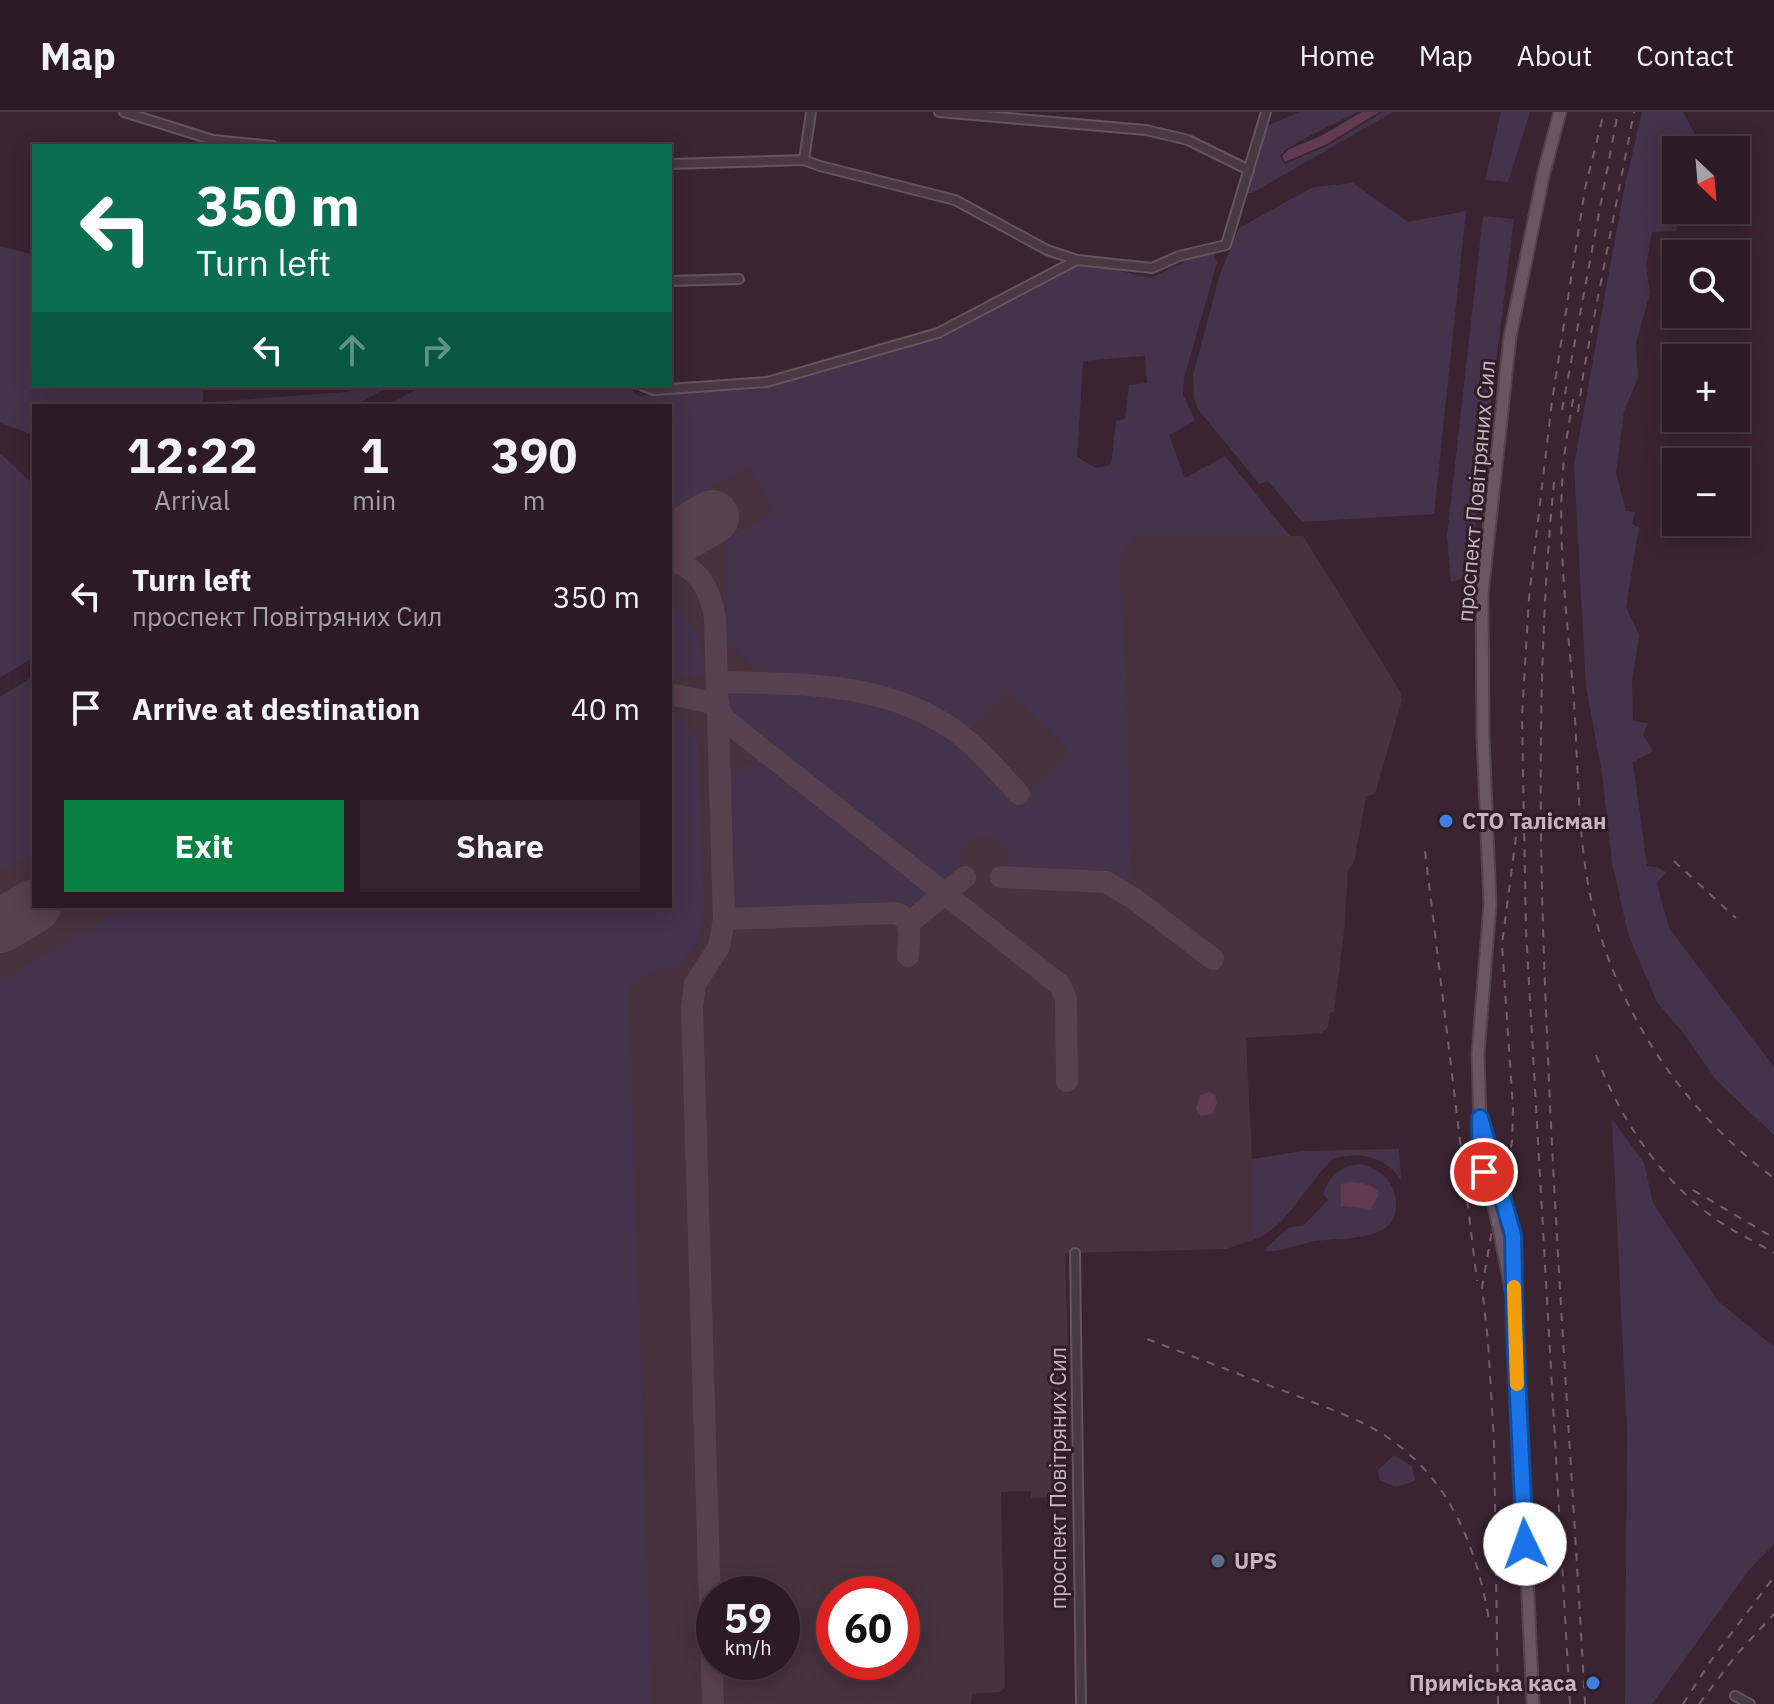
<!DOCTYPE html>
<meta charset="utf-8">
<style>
body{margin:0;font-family:"IBM Plex Sans",sans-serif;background:#34242d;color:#f1f3f6;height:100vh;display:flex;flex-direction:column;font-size:30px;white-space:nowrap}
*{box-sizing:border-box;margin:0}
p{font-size:26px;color:#a6a1a7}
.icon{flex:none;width:44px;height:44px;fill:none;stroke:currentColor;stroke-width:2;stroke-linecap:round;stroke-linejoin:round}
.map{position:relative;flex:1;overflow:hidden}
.details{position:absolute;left:32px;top:292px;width:640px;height:504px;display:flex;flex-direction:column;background:#2c1b25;border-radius:0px;box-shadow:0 4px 20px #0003,0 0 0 2px #483942}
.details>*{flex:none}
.hud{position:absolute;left:32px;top:32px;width:640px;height:244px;border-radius:0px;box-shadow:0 4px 20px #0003,0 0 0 2px #483942;background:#0b6e4f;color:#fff;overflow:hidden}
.needle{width:52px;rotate:154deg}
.tools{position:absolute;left:1662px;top:24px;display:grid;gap:16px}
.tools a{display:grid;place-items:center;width:88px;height:88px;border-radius:0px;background:#2c1b25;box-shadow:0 4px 20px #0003,0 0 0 2px #483942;font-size:40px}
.speed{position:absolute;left:696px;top:1464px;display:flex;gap:16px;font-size:40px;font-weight:700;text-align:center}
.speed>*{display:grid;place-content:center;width:104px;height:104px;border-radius:50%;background:#2c1b25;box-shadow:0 4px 20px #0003,0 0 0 2px #483942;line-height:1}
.speed small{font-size:20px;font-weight:400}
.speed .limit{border:12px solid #d22;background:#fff;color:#111}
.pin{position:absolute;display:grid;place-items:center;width:68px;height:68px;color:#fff;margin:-34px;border:4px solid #fff;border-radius:50%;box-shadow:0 2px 8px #0007}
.me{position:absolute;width:88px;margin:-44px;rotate:357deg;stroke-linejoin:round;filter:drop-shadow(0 0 6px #0008)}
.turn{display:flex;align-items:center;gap:28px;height:168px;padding:0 32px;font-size:36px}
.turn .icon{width:104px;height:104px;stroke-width:2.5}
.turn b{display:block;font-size:56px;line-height:68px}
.lanes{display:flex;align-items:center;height:76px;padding:0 32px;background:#0003;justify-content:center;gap:40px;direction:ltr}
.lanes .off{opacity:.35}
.eta{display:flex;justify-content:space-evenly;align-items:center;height:136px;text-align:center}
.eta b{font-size:48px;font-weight:700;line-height:56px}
.primary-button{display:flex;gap:16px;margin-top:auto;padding:16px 32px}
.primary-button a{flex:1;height:92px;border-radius:0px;background:#0b8043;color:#fff;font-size:32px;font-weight:700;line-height:92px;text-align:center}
.primary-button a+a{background:#34242d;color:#f1f3f6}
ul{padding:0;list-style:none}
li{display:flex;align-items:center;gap:24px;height:112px;padding:0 32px}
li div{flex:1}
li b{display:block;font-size:30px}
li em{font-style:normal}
header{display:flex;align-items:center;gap:48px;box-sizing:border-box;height:112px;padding:0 40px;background:#2c1b25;border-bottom:2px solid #483942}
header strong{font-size:38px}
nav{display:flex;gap:44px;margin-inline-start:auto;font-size:28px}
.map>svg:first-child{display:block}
.airport{fill:#47323e;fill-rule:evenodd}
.green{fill:#44334b;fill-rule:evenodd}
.water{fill:#613951}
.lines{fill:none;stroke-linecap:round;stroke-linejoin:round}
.taxiway{stroke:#57414e;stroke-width:22}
.runway{stroke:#57414e;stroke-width:54}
.minor-casing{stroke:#65535d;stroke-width:12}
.major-casing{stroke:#53414b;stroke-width:15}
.minor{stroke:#4a3842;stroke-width:8}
.major{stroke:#6a5662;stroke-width:11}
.rail{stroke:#745e6a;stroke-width:2;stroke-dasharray:8 8;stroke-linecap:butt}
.route-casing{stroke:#114b97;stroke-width:20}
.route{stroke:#1a73e8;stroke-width:14}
.slow{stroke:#f59e0b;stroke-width:14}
.shop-dot{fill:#3f7fe0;stroke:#2f1d27;stroke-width:3}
.service-dot{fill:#5c6f8a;stroke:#2f1d27;stroke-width:3}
.labels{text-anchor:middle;stroke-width:6;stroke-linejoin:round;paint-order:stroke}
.street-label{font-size:22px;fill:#c6b3bd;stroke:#2f1d27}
.poi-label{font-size:22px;font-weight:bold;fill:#c6b3bd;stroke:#2f1d27;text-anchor:start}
</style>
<header>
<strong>Map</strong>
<nav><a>Home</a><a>Map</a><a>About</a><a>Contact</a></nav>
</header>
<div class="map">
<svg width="1774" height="1592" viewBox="0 0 1774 1592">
<rect width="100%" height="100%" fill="#3a2431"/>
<path class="airport" d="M1182 151 1083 239 1077 345 1119 444 1137 424H1303L1400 579 1402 588 1375 682 1366 684 1354 751 1348 758 1344 820 1334 900 1330 901 1328 915 1322 921 1246 926 1252 1047V1124L1249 1129 1227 1137 1065 1141 1068 1240 1058 1242 1062 1385 1031 1386V1379L1001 1380 1005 1576 1000 1580 972 1582 971 1592H0V585L34 564V794H670V294H387L422 274H629L637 284 763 277 939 227 1080 153H1093L1151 166ZM714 1482H782V1550H714ZM834 1482H902V1550H834Z"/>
<g class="green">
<path d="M1300 0H1357C1338 11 1291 30 1280 44L1285 52 1327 34 1383 0H1393L1252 81H1246L1264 20 1269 13Z"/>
<polygon points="1501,0 1530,0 1508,70 1485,68"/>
<polygon points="1642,0 1683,0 1695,22 1692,38 1676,38 1676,98 1680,98 1676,119 1652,120 1646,154 1650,181 1636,231 1638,266 1624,299 1616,361 1626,399 1635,400 1632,412 1639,415 1626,495 1639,523 1632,570 1633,609 1648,611 1643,623 1653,639 1633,650 1647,754 1657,755 1666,760 1657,771 1669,816 1774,955 1774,1023 1716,968 1685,923 1657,890 1628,822 1612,750 1602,661 1586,575 1574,353 1624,78"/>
<polygon points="1353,71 1408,110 1466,99 1434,402 1302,410 1268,369 1259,372 1198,297 1194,286 1193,263 1220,162 1239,116 1313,75"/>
<polygon points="1483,104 1514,107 1469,465 1451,470 1447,424"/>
<polygon points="0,134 34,143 34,274 203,274 203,294 34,294 34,323 0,311"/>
<path d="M1202 141 1214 142 1217 151 1184 266 1183 282 1195 309 1169 323 1185 366 1225 344 1290 424H1137L1119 445 1126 555 1132 781 1107 766 1005 760C1008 751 1009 743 1003 735 993 722 972 723 963 737 959 744 961 750 959 756 957 762 950 767 946 771L730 600 729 579C815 579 903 580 970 642 987 657 1002 674 1018 691L1069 638 1008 579 968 620 933 597 876 575 841 568 788 565 756 557 728 530 725 428 774 399 748 355 670 399V294H387L422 274H629L637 284 763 277 939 227 1080 153H1093L1151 166 1182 152 1188 145ZM1145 244 1147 271 1129 273 1125 307 1116 309 1111 353 1096 356 1077 345 1083 249Z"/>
<polygon points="363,274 390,274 354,294 210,294 210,290 347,280"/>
<polygon points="0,341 34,373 34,545 0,566"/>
<path d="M670 493C699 512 703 531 704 563H670Z"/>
<polygon points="34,564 34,740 0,760 0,585"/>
<polygon points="670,596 689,614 699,631 704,797 698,831 675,855 641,864 642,870 629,874 652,1592 0,1592 0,868 128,794 670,794"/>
<polygon points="753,647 762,648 932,783 918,794 736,800 732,664"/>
<polygon points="1612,1007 1644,1051 1653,1091 1718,1189 1774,1235 1774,1432 1749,1458 1652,1592 1625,1592 1627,1320"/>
<path d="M1399 1037 1401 1068C1385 1044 1360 1039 1333 1047 1306 1071 1285 1121 1249 1129L1252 1124V1047L1303 1039Z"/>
<path d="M1359 1052C1374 1055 1387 1062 1393 1077 1411 1132 1346 1125 1315 1129 1297 1132 1284 1140 1266 1139L1267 1135 1289 1115 1303 1114 1328 1088 1323 1082C1330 1064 1339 1054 1359 1052Z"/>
<polygon points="1394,1343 1412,1354 1415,1369 1396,1375 1379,1368 1378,1358"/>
</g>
<g class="water">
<polygon points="1362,0 1379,0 1327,32 1285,50 1282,44 1289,37 1321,24"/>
<polygon points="1210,980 1215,983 1217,992 1212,1002 1201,1004 1196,997 1200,983"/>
<path d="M1348 1070C1359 1070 1374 1072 1379 1082L1371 1097 1341 1094V1072Z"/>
</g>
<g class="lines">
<g class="taxiway">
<path d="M670 448C700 456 710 478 715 506L724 807 719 835 695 872 692 895 713 1592"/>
<path d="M717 570C802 572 893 569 963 625 983 641 1001 663 1019 682"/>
<polyline points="670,582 718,592"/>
<polyline points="718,596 725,608 1060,873 1066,887 1067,969"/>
<polyline points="1001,765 1106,770 1133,786 1213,847"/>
<path d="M724 807 896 801C914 807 909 828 908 844"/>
<polyline points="909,811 965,765"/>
</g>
<g class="runway">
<polyline points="670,430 712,405"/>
<polyline points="0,814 34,794"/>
</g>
<defs>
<g id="minor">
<polyline points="124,0 213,28 273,34"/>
<polyline points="939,0 1146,18 1188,28 1249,58"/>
<polyline points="804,48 811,0"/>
<polyline points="670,52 804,48 820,54 955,88 1047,138 1077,148 1152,156 1179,144 1226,133 1266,0"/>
<polyline points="670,169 739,167"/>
<polyline points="643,274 654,278 767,270 938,221 1077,148"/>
<polyline points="1075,1141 1081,1592"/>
<polyline points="1735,1584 1750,1592"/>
</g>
<g id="major">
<polyline points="1485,1022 1513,1123 1514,1165"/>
<polyline points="1514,1182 1533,1592"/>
<polyline points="1513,1187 1498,1111 1481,1044 1478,942 1490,792 1483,624 1482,482 1510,225 1544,60 1560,0"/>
</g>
</defs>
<use href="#minor" class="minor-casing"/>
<use href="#major" class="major-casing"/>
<use href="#minor" class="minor"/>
<use href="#major" class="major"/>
<g class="rail">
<path d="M1573 287C1570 307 1566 327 1564 347 1556 422 1567 502 1573 577 1579 650 1576 728 1594 800 1620 905 1687 1002 1774 1066"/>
<polyline points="1562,298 1618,0"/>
<polyline points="1578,300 1584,257 1634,0"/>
<path d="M1554 370C1536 554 1539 738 1547 923 1556 1146 1573 1369 1585 1592"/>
<polyline points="1425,739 1477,1169"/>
<polyline points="1674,749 1736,806"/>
<path d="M1596 943C1618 1002 1655 1060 1705 1099 1725 1116 1751 1127 1774 1141"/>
<polyline points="1693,1078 1774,1126"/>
<path d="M1147 1227C1192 1244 1238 1262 1284 1279 1310 1289 1337 1299 1363 1311 1443 1351 1475 1425 1489 1508"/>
<polyline points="1498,1592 1494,1330 1488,1229 1482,1175 1493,1113 1512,1030 1513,996 1502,832 1516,725"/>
<polyline points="1570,1592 1526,818 1522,604 1529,486 1552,289 1585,77 1604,0"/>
<polyline points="1683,1592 1712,1547 1774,1465"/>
<polyline points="1699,1592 1737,1542 1774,1502"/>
</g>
</g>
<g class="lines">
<defs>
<polyline id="route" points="1484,1060 1481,1044 1480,1006 1513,1123 1515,1219 1525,1432"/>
</defs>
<use href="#route" class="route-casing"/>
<use href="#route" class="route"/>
<polyline class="slow" points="1514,1175 1517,1272"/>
</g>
<g class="shop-dot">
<circle cx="1446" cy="709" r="8"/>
<circle cx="1593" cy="1571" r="8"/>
</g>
<circle class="service-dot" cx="1218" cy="1449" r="8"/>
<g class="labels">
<g class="street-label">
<text transform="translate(1476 379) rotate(-85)" y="8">проспект Повітряних Сил</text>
<text transform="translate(1058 1366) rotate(-90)" y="8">проспект Повітряних Сил</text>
</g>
<g class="poi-label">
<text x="1462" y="717">СТО Талісман</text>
<text x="1234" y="1457">UPS</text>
<text x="1577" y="1579" text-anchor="end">Приміська каса</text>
</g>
</g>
</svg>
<div class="tools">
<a><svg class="needle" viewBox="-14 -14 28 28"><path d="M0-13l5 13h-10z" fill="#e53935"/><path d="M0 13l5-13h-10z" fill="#a6a1a7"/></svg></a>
<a><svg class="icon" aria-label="search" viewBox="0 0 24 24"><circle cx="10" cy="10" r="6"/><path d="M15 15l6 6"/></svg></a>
<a>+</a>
<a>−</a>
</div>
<div class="speed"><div>59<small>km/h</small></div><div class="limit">60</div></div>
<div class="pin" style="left:1484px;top:1060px;background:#d93025"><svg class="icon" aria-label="arrive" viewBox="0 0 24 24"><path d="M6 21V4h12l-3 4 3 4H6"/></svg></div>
<svg class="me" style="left:1525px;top:1432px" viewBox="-20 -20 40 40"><circle r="19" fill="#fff"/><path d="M0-13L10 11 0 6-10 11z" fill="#1a73e8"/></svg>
<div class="hud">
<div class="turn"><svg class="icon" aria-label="left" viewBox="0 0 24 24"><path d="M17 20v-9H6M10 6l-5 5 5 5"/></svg><div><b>350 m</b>Turn left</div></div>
<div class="lanes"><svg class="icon" aria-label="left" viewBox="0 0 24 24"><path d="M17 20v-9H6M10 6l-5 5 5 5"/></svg><svg class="icon off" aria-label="ahead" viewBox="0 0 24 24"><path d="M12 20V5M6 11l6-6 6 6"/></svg><svg class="icon off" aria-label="right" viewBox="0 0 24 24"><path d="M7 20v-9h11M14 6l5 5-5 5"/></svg></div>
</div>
<section class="details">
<div class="eta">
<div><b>12:22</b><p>Arrival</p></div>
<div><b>1</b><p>min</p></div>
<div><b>390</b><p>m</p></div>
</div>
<ul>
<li><svg class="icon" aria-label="left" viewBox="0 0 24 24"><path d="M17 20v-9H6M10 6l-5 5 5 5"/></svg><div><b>Turn left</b><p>проспект Повітряних Сил</p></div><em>350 m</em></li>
<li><svg class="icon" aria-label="arrive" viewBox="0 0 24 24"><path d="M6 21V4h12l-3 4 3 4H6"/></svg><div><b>Arrive at destination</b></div><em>40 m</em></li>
</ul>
<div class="primary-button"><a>Exit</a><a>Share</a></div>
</section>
</div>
